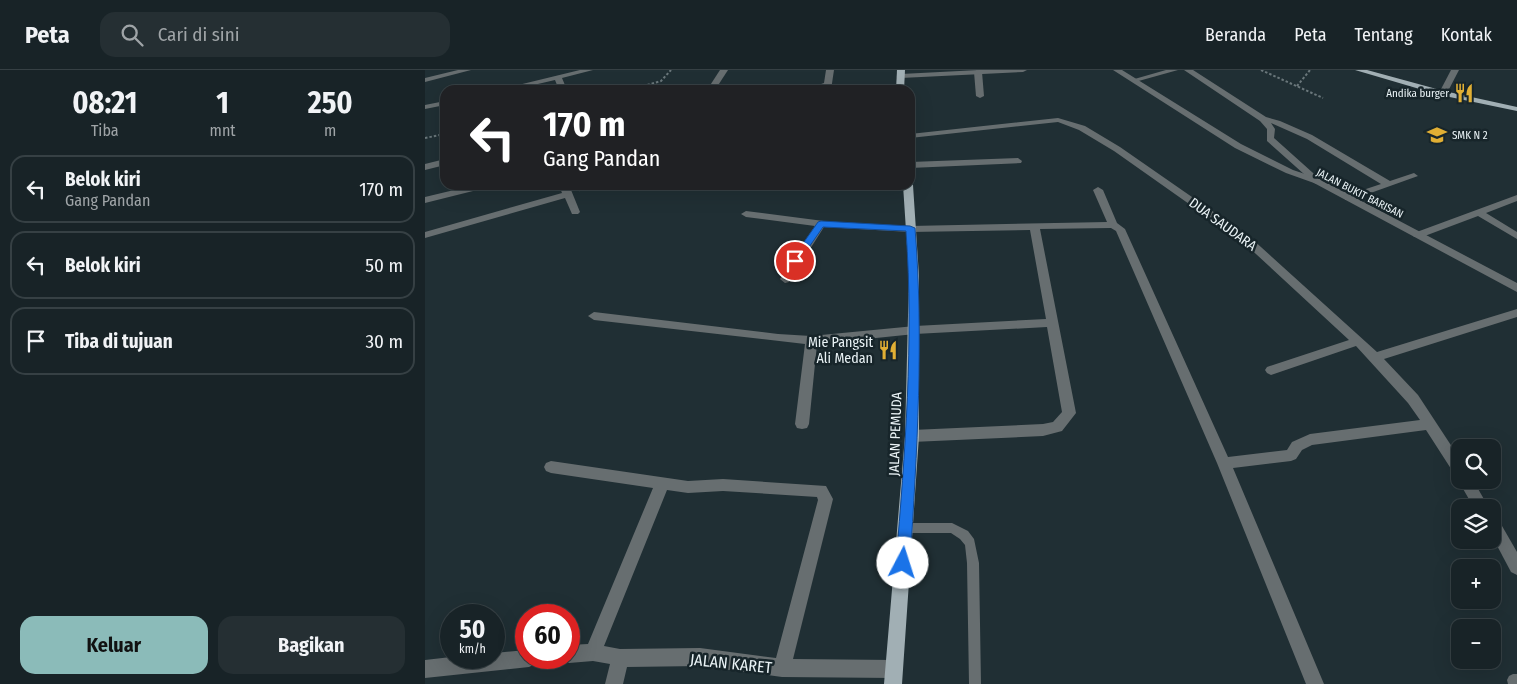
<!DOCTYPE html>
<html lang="id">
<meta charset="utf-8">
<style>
body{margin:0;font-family:"Fira Sans Condensed",sans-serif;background:#252f33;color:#f1f3f6;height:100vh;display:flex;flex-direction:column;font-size:19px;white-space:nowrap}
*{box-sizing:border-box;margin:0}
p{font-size:16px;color:#9fa4a7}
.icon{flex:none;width:28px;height:28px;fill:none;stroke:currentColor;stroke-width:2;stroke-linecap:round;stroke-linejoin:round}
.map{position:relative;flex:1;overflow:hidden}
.drawer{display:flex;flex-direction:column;background:#182327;width:425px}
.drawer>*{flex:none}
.banner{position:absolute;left:15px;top:15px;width:475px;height:105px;border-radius:15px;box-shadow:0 5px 20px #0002,0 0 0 1px #364044;background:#202124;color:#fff;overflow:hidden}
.buttons{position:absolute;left:1026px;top:369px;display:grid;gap:10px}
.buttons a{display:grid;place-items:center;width:50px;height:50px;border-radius:10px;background:#182327;box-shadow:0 5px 20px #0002,0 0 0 1px #364044;font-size:25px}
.speed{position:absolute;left:15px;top:534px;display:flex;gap:10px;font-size:25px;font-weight:700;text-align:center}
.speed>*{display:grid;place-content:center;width:65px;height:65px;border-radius:50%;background:#182327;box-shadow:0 5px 20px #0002,0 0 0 1px #364044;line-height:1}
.speed small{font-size:12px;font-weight:400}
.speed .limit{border:8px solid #d22;background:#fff;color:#111}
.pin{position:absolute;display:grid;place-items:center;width:42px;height:42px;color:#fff;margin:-21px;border:2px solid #fff;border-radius:50%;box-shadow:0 1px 5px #0007}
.me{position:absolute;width:55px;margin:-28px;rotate:5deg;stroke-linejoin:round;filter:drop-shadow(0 0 4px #0008)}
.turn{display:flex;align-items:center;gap:18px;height:105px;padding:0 20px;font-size:22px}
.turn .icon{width:65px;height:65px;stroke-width:2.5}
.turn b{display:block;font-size:35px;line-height:42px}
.eta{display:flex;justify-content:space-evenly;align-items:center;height:85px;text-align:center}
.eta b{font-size:30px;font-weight:700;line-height:35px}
.cta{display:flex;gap:10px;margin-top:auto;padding:10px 20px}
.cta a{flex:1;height:58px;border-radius:15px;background:#8bbbb9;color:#111;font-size:20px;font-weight:700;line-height:58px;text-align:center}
.cta a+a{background:#252f33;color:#f1f3f6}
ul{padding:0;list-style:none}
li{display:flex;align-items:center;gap:15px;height:68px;margin:0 10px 8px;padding:0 10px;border:2px solid #364044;border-radius:15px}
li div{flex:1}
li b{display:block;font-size:19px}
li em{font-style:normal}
header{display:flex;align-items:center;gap:30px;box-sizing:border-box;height:70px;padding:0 25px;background:#182327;border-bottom:1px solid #364044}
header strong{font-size:24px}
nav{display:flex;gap:28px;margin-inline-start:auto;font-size:18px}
.search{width:350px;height:45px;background:#252f33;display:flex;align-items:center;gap:12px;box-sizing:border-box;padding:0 18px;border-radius:15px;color:#9fa4a7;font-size:19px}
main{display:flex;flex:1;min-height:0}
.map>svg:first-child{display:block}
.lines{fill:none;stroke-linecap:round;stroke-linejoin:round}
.path-far1{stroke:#6a777b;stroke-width:2;stroke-dasharray:2.5 2;stroke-linecap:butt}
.path{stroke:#6a777b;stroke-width:2.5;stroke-dasharray:3 2;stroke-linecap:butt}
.service{fill:#676e70;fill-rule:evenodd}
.minor{fill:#676e70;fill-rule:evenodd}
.tertiary{fill:#676e70;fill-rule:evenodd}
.primary{fill:#a1afb4;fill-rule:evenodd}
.route{fill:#1a73e8;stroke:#114b97}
.labels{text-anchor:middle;stroke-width:5;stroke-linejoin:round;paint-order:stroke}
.far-poi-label{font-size:11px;fill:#eaf3f6;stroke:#17252a;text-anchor:end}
.far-street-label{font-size:11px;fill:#eaf3f6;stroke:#17252a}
.street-label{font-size:14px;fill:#eaf3f6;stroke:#17252a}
.poi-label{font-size:14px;fill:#eaf3f6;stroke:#17252a;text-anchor:end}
.near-street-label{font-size:16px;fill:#eaf3f6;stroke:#17252a}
</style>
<header>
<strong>Peta</strong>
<div class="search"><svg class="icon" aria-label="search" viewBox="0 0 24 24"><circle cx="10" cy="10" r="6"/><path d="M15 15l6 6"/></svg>Cari di sini</div>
<nav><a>Beranda</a><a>Peta</a><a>Tentang</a><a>Kontak</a></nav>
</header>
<main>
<section class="drawer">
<div class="eta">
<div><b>08:21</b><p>Tiba</p></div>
<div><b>1</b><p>mnt</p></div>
<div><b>250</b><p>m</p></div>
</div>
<ul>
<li><svg class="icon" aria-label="left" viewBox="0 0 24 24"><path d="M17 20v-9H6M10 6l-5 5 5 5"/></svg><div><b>Belok kiri</b><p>Gang Pandan</p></div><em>170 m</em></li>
<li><svg class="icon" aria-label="left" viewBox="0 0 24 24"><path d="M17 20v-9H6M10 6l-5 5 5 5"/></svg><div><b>Belok kiri</b></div><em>50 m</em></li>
<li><svg class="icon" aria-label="arrive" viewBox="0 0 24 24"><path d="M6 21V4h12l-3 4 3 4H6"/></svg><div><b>Tiba di tujuan</b></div><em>30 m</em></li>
</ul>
<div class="cta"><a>Keluar</a><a>Bagikan</a></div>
</section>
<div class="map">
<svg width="1092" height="614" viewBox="0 0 1092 614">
<rect width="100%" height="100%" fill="#202f34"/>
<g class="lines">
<g class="path-far1">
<polyline points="836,0 898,28"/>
<polyline points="872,16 885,0"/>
<polyline points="205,20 236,11 246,0"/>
<polyline points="0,68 20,64"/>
</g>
<polyline class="path" points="154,120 165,115"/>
<g class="service">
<polygon points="481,453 527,453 543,461 549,469 554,493 556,614 544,614 542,493 540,475 535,469 526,463 481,463 477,461 476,458 477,455"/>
<polygon points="1088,604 1092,604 1092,614 1083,614 1082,610 1084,606"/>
</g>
<g class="minor">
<polygon points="33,0 46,0 0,12 0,8"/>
<polygon points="155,0 168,0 137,8 142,20 134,20 130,10 87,20 73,20"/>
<polygon points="295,0 303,0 290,20 282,20"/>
<polygon points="401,0 409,0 406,20 398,20 399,18 379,20 399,13"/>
<polygon points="552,0 557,2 559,26 555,28 551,26 549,2"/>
<polygon points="741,0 753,0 710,12 706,10"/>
<polygon points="759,0 768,0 841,47 855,51 887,65 965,111 989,103 993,106 926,130 920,130 920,126 956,114 882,69 846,53 850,59 849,68 897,111 892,114 889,113 842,71 842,59 835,51"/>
<polygon points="1026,0 1034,0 1021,25 1015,25 1014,23"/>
<polygon points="20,31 20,35 0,39 0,35"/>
<polygon points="633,48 660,56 695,77 826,168 952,282 1092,239 1092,247 959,289 993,325 1035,389 1035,410 1048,410 1064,438 1049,438 1033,410 1034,407 1030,405 1001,360 887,375 877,380 871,389 866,391 808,398 899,614 881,614 792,393 691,161 686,158 615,159 651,343 637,361 618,366 487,372 482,370 480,366 482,362 487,360 618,354 628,352 637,342 622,257 490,264 392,274 384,354 382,358 377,359 372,358 370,354 380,274 169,250 163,246 169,242 353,264 386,266 490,256 621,249 605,160 485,162 399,157 364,212 360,213 355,209 390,156 321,147 316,144 321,141 414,153 485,156 682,152 668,120 673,117 678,120 692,153 700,159 803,387 862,380 867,372 885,364 995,350 983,333 931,276 846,305 842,303 840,300 842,297 924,270 818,172 689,81 654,60 633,52 485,68 485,64"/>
<polygon points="593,88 597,91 596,93 485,98 485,92"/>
<polygon points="20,89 20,95 0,100 0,94"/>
<polygon points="485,113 488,115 483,118 404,120 399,117 401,115 485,115"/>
<polygon points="50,115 66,115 64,117 0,133 0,127"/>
<polygon points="134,115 144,115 155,142 153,144 147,144 140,128 0,168 0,162 137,123"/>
<polygon points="1092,125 1092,131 1061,143 1092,162 1092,169 1053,146 997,167 989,167 988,165 989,163"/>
<path d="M126 391 263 411 298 409 401 416 408 429 368 589 469 590 475 593 478 599 475 605 469 608 357 607 275 596 202 597 198 614H180L185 594 168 591 144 593 138 590 137 588H144V575L163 574 228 418 126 403 121 401 119 397 121 393ZM242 420 263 423 298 421 392 427 393 430 351 588 275 578 195 579 179 576Z"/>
<polygon points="1068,447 1073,449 1092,482 1092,505 1086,502 1068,468"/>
<polygon points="101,580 101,588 113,588 110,594 104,597 0,608 0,590 26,587 69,588 69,583"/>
</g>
<g class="tertiary">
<polygon points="554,0 602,0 598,2 476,8 472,6 476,4"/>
<polygon points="688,0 697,0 816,74 868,100 895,109 1092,213 1092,222 889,113 861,103 810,78"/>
</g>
<g class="primary">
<polygon points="472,0 480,0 479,20 471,20"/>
<polygon points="930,0 942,0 1019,21 1092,37 1092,41 1015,25"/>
<polygon points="485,113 488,115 494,206 494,366 477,614 459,614 480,366 484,206 478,115 485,115"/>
</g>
</g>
<path class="route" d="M396 151 485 156 490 158C499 270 492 382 485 493L483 498 478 500 473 498 471 493C480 383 489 272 481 161L398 157 373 193H367V189L393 152Z"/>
<defs>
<symbol id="restaurant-bare" viewBox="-9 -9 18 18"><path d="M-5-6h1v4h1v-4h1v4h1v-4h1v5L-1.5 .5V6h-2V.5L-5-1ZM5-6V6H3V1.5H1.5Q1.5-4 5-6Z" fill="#e1af34" stroke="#17252a" stroke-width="2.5" paint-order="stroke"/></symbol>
<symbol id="school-bare" viewBox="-9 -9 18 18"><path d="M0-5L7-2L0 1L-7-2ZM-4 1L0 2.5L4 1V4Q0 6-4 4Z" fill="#e1af34" stroke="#17252a" stroke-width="2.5" paint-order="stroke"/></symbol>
</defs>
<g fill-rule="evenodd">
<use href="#restaurant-bare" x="1025" y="9" width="28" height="28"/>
<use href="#school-bare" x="998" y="51" width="28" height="28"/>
<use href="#restaurant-bare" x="449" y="266" width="28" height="28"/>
</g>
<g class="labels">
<g class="far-poi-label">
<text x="1024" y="27">Andika burger</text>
<text x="1027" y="69" text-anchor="start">SMK N 2</text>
</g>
<g class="far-street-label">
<text transform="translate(935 123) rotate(27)" y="4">JALAN BUKIT BARISAN</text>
</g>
<g class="street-label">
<text transform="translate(798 154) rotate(36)" y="5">DUA SAUDARA</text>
<text transform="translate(470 364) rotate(-88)" y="5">JALAN PEMUDA</text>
</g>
<g class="poi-label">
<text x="448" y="277">Mie Pangsit<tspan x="448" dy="16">Ali Medan</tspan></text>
</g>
<g class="near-street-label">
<text transform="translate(306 593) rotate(6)" y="6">JALAN KARET</text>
</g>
</g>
</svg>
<div class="buttons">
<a><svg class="icon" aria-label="search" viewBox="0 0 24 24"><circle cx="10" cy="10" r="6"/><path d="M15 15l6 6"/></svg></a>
<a><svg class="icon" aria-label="layers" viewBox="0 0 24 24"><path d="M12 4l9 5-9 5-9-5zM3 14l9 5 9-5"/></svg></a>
<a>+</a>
<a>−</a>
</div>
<div class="speed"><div>50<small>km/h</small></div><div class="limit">60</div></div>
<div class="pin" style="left:370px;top:191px;background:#d93025"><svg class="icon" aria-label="arrive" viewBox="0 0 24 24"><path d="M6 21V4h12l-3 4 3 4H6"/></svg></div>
<svg class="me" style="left:478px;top:493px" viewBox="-20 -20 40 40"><circle r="19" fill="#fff"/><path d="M0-13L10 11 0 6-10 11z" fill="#1a73e8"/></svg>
<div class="banner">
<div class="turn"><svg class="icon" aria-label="left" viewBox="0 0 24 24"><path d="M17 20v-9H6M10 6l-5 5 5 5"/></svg><div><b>170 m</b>Gang Pandan</div></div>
</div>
</div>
</main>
